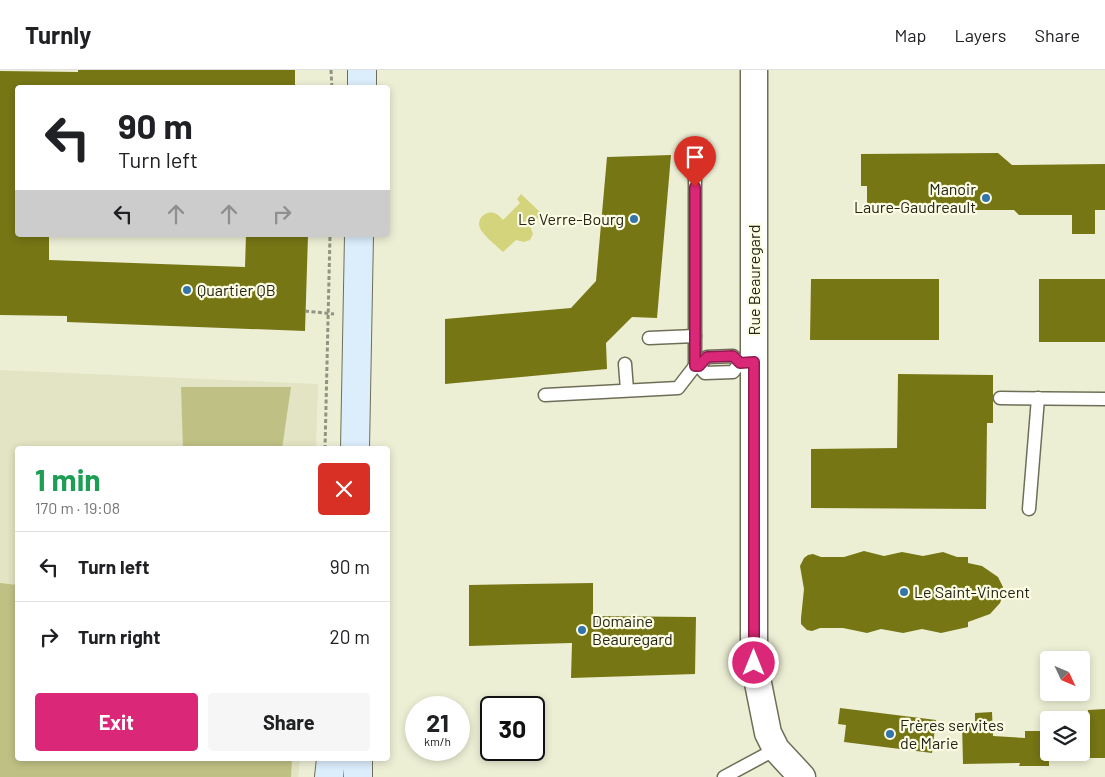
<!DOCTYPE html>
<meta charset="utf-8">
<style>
body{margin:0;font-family:Barlow,sans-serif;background:#f6f6f6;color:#202124;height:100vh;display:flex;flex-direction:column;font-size:19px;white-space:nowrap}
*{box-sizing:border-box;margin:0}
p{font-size:16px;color:#757577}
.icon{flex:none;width:28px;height:28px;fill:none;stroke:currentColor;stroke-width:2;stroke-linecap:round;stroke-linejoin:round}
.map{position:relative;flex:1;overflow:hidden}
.drawer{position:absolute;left:15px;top:376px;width:375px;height:315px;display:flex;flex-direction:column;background:#fff;border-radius:5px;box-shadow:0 2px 8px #0003}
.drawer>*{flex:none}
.top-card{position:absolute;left:15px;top:15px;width:375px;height:152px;border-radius:5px;box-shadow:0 2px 8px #0003;background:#fff;color:#202124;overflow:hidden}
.needle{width:32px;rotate:134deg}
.tools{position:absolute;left:1040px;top:581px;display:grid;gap:10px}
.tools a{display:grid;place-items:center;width:50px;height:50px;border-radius:5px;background:#fff;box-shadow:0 2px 8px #0003;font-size:25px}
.speed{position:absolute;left:405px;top:626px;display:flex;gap:10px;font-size:25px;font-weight:700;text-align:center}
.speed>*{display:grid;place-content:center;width:65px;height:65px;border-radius:50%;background:#fff;box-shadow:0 2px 8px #0003;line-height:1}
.speed small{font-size:12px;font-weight:400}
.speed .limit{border:2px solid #111;border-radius:8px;background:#fff;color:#111}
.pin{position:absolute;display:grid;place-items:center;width:42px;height:42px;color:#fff;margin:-51px -21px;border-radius:50% 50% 50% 0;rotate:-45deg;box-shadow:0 0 5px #0007}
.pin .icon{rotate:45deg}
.me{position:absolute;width:55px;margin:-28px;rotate:0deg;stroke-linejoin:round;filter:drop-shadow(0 0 4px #0008)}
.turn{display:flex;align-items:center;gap:18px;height:105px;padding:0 20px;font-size:22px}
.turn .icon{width:65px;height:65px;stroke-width:2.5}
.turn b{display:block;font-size:35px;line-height:42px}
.lanes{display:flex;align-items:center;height:48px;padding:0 20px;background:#0003;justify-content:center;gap:25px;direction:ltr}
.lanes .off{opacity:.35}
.round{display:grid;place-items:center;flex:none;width:52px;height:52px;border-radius:5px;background:#f6f6f6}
.summary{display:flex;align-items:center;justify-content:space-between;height:85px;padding:0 20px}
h1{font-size:30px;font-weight:700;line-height:38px;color:#1e9e55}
.action{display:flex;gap:10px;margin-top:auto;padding:10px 20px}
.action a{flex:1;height:58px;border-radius:5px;background:#db2777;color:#fff;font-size:20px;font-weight:700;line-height:58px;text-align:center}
.action a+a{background:#f6f6f6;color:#202124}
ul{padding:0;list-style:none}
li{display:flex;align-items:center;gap:15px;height:70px;padding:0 20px;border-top:1px solid #e0e0e0}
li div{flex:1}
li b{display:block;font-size:19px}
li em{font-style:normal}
header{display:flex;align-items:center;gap:30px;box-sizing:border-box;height:70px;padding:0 25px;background:#fff;border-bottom:1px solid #e0e0e0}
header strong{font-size:24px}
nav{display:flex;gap:28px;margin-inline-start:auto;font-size:18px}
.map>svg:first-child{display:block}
.built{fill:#e2e4c3}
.green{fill:#bfc184}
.water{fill:#d3d47b}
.building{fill:#767615}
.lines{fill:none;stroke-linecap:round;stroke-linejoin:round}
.lane-casing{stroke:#6e6e58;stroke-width:15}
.street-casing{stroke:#6e6e58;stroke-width:29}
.secondary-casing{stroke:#6e6e58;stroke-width:30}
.path{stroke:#929481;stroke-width:3;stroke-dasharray:4 2.5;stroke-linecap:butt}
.lane{stroke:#fff;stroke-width:12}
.street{stroke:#fff;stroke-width:26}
.secondary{stroke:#dcedfc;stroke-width:28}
.route-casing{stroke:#8e194d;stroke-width:12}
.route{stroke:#db2777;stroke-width:9}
.poi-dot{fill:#3375ab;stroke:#fbfce2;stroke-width:2}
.labels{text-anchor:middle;stroke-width:4.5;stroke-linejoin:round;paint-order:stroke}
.poi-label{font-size:16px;fill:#232319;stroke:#fbfce2;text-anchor:start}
.street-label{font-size:16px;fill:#232319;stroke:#fbfce2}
</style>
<header>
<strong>Turnly</strong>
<nav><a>Map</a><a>Layers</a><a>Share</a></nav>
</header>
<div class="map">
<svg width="1105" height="707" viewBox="0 0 1105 707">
<rect width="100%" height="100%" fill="#edefd5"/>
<polygon class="built" points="0,300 318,314 316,379 18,379 18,689 300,689 298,707 0,707"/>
<g class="green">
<polygon points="181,317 291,317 282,379 183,379"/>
<polygon points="0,513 17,515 18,689 292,689 291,707 0,707"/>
</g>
<path class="water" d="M521 124 542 144 530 156 533 164 530 170 524 172 516 170 503 182C497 176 486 168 481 160 475 151 484 140 494 143 498 144 501 148 503 150L520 133 517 129Z"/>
<g class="building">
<polygon points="78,0 295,0 295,18 18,18 18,165 49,165 49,190 245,197 246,165 308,165 305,261 67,252 67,246 0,245 0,1 78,2"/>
<polygon points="998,83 1012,95 1105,94 1105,140 1095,140 1095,164 1072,164 1072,145 1019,145 1014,140 867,140 867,116 861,116 861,84"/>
<polygon points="671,85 657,248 632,247 606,273 607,299 445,314 445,249 571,238 596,211 607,87"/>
<polygon points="811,209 939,209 939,270 810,270"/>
<rect x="1039" y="209" width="66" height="63"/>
<polygon points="898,304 993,305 993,353 987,353 986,439 811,438 811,379 897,378"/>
<polygon points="864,481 884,486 902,482 923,486 943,482 957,487 968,487 968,493 982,496 998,507 1003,517 1003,525 1000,533 990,544 968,552 968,557 941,563 922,559 903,563 881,559 867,563 843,558 820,558 812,561 807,560 801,554 801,548 804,519 800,496 804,488 808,485 813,484 821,487 844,487"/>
<polygon points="593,513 593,546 696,547 695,604 571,608 572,573 469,576 469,515"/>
<polygon points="840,638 936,650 932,683 844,672 846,655 838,654"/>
<polygon points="1105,639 1105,688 1089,688 1088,640"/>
<polygon points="992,642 993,666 1025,668 1025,661 1049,661 1049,696 1019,696 1020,693 963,694 962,653 975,653 975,643"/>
</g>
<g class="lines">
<defs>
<g id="lane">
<polyline points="649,268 695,266"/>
<polyline points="625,294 627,320"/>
<polyline points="695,296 695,99"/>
<polyline points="699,296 705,303 733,302 740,293"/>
<polyline points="545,325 678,318 695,296 699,296 707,287 733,286 740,293 754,292"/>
<polyline points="1000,328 1105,329"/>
<polyline points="1029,439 1038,328"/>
<polyline points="724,707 776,679"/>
</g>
<polyline id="street" points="754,0 754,593 768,663 776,679 802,707"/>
<g id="secondary">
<polyline points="362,18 362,0"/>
<polyline points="355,379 359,165"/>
<polyline points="329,707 331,689"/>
<polyline points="358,707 358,689"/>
</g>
</defs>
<use href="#lane" class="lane-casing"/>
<use href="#street" class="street-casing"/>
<use href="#secondary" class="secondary-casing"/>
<g class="path">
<polyline points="331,0 332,18"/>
<polyline points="305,241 334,244"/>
<polyline points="325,379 330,165"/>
</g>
<use href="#lane" class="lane"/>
<use href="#street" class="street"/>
<use href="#secondary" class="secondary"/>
</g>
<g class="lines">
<defs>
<polyline id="route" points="695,117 695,296 699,296 707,287 733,286 740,293 754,292 754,593"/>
</defs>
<use href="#route" class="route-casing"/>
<use href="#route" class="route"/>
</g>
<g class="poi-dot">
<circle cx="986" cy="128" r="5"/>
<circle cx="634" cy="149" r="5"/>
<circle cx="187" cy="220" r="5"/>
<circle cx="904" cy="522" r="5"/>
<circle cx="582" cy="560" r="5"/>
<circle cx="890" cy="664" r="5"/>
</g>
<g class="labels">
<g class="poi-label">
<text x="976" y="125" text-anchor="end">Manoir<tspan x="976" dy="18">Laure-Gaudreault</tspan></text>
<text x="624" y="155" text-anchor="end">Le Verre-Bourg</text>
<text x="197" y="226">Quartier QB</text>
<text x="914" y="528">Le Saint-Vincent</text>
<text x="592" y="557">Domaine<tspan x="592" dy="18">Beauregard</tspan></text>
<text x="900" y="661">Frères servites<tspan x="900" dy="18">de Marie</tspan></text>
</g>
<g class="street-label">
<text transform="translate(754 210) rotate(-90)" y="6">Rue Beauregard</text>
</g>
</g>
</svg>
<div class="tools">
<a><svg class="needle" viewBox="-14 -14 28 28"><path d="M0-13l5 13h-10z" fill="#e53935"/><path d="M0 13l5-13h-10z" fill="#757577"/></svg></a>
<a><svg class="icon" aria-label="layers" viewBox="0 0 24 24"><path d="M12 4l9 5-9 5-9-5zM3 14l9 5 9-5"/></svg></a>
</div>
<div class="speed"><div>21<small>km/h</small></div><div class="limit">30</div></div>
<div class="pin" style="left:695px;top:117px;background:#d93025"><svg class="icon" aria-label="arrive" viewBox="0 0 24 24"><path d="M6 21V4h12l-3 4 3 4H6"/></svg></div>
<svg class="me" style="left:754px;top:593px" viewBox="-20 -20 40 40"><circle r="17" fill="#db2777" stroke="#fff" stroke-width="3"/><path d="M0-11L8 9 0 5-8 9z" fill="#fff"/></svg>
<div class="top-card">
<div class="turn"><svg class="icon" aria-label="left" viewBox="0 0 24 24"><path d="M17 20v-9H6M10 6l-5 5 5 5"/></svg><div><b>90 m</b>Turn left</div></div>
<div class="lanes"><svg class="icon" aria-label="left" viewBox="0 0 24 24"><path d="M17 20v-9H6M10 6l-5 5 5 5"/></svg><svg class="icon off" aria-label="ahead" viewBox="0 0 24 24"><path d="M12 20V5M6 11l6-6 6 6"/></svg><svg class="icon off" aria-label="ahead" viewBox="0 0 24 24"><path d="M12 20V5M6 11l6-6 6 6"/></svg><svg class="icon off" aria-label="right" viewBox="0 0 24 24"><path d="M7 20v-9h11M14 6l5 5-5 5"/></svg></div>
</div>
<section class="drawer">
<div class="summary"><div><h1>1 min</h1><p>170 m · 19:08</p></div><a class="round" style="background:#d93025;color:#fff"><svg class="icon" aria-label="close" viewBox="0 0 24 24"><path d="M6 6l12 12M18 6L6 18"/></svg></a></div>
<ul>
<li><svg class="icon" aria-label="left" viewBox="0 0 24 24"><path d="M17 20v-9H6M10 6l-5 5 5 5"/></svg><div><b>Turn left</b></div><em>90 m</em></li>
<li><svg class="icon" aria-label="right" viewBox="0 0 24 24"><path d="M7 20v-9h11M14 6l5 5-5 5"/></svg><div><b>Turn right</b></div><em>20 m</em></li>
</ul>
<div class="action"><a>Exit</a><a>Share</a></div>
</section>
</div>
